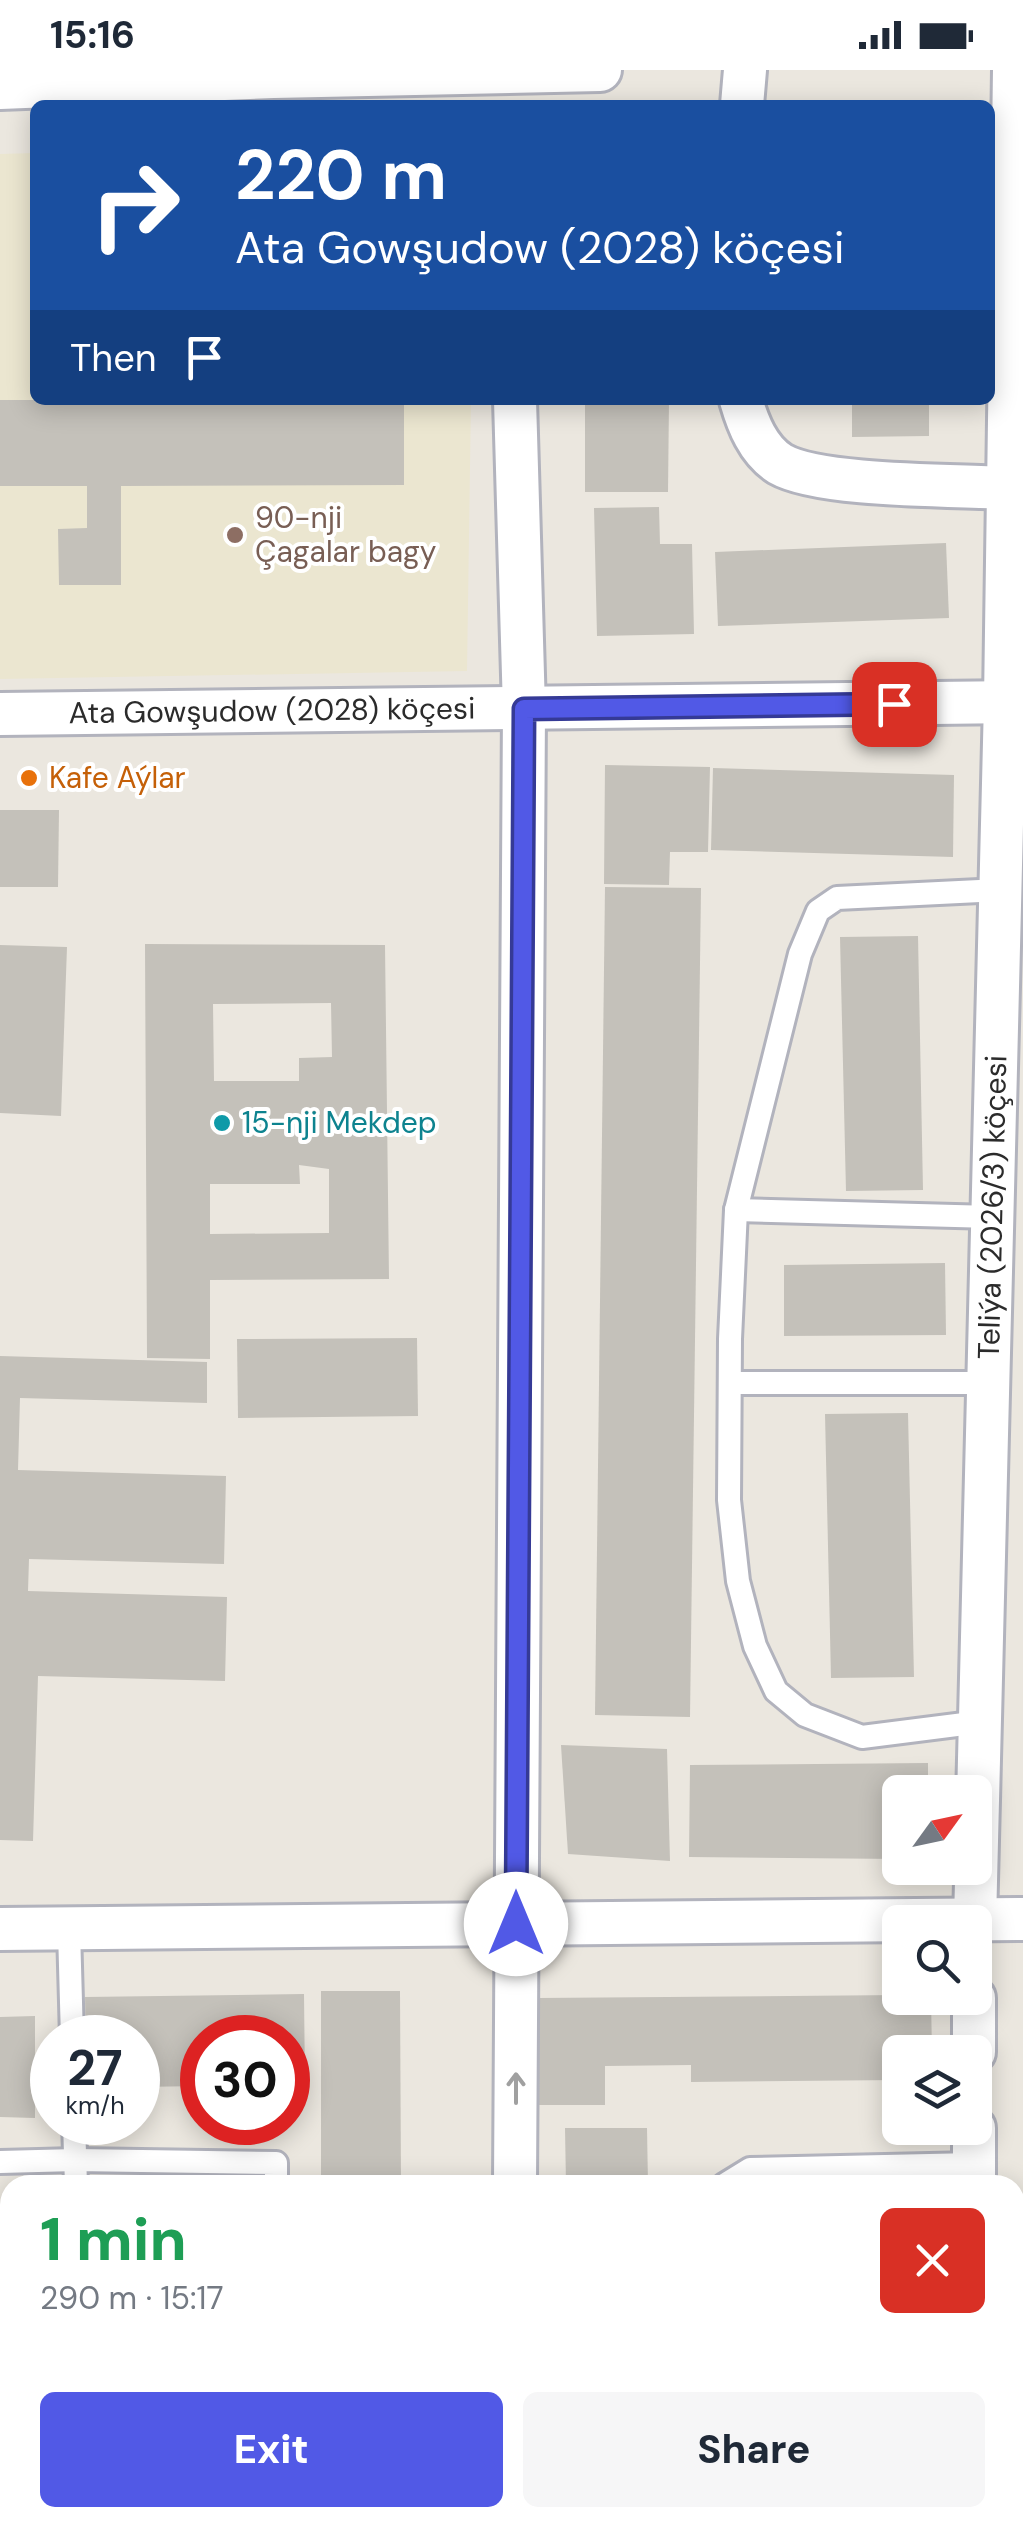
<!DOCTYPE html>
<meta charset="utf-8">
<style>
body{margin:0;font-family:"DM Sans",sans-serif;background:#f6f6f7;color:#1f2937;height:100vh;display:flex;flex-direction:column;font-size:38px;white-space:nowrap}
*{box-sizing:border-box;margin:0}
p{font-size:32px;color:#747a83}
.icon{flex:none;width:55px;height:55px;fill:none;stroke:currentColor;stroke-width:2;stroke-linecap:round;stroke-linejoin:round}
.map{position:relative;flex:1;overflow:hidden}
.drawer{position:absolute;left:0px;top:2105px;width:1025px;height:352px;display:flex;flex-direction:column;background:#fff;border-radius:30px 30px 0 0;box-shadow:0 5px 25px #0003}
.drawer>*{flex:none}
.hud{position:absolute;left:30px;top:30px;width:965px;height:305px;border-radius:15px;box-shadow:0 5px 25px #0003;background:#1a4fa0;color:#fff;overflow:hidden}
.needle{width:65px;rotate:57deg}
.controls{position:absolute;left:882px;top:1705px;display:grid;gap:20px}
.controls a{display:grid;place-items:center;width:110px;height:110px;border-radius:15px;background:#fff;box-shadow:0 5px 25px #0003;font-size:50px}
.speed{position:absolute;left:30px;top:1945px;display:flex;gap:20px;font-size:50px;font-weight:700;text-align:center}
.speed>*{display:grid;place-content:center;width:130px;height:130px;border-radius:50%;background:#fff;box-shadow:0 5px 25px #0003;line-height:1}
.speed small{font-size:25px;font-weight:400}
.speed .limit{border:15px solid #d22;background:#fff;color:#111}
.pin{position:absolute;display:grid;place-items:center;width:85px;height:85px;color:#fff;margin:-42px;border-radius:20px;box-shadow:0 5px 15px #0006}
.me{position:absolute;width:110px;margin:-55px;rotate:0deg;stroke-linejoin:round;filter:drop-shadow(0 0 8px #0008)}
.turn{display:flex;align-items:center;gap:35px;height:210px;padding:0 40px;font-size:45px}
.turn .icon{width:130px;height:130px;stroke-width:2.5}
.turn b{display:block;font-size:70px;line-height:85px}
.then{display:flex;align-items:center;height:95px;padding:0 40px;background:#0003;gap:20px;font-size:38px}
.round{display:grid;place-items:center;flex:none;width:105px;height:105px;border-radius:15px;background:#f6f6f7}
.overview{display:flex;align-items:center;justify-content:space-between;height:170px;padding:0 40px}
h1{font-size:60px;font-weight:800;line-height:75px;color:#1e9e55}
.button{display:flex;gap:20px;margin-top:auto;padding:20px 40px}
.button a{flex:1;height:115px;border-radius:15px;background:#5159e6;color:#fff;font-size:40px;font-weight:800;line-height:115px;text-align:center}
.button a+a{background:#f6f6f7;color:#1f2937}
.status{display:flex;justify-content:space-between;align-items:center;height:70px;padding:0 50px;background:#fff;direction:ltr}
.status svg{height:28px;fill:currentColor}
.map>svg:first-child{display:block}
.education{fill:#ebe6d0}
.building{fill:#c4c1ba;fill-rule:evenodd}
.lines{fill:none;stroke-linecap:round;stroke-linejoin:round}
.service-casing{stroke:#b2b3bd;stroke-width:28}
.minor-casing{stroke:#b2b3bd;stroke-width:48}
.service{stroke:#fff;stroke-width:22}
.minor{stroke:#fff;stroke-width:42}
.oneway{stroke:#a0a0a0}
.route-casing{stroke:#353a96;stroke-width:25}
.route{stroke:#5159e6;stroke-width:18}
.education-dot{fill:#8d6e63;stroke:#fff;stroke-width:4}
.food-dot{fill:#e8710a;stroke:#fff;stroke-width:4}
.culture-dot{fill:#0f9aa8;stroke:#fff;stroke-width:4}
.labels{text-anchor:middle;stroke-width:8;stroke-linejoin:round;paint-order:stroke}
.education-label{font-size:30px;fill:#785e54;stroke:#fff;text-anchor:start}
.street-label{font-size:30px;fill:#2b2b2b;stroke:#fff}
.food-label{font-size:30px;fill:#c56008;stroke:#fff;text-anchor:start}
.culture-label{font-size:30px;fill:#0d838f;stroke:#fff;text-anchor:start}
</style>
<div class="status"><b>15:16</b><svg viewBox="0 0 49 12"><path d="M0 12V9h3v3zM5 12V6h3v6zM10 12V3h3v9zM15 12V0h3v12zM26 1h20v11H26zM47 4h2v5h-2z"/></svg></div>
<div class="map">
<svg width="1023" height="2456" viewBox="0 0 1023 2456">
<rect width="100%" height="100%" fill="#ebe7df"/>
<polygon class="education" points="35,83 35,330 471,330 467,601 0,609 0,84"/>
<g class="building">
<polygon points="0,330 404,330 404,415 121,416 121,515 59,515 58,459 87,458 87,416 0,416"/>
<polygon points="585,330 669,330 668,422 585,422"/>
<polygon points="852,330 929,330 929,366 852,367"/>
<polygon points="659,437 660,474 692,474 694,564 597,566 594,438"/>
<polygon points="946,473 949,548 718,556 715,482"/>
<polygon points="605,695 710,697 708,782 670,782 669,815 604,814"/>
<polygon points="713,698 954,705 953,787 711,780"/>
<polygon points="0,740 59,740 58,817 0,817"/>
<polygon points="605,817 701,818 690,1647 595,1645"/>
<polygon points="918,866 923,1120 846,1121 840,867"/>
<path d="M145 874 385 875 389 1209 210 1210V1289L147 1288ZM331 933 332 987 299 988V1011H214L213 934ZM299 1095 329 1099V1163L210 1164V1114H300Z"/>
<polygon points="0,875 67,877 61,1046 0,1043"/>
<polygon points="945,1193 946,1265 784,1266 784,1195"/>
<polygon points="417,1268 418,1346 238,1348 237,1269"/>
<polygon points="0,1286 207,1292 207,1333 20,1328 18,1400 226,1406 224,1494 29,1489 28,1521 227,1527 225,1611 38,1606 33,1771 0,1770"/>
<polygon points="908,1343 914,1607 831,1608 825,1344"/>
<polygon points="561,1675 667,1679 670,1791 568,1784"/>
<polygon points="928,1693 928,1722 900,1722 900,1789 689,1787 690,1695"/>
<polygon points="321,1921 400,1921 401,2115 321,2115"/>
<polygon points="304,1924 305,2014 288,2015 288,1968 202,1968 202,2016 138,2017 138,1968 86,1968 85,1927"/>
<polygon points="900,1925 900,1928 931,1928 932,1982 900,1982 900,2010 691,2012 691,1995 605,1996 605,2035 539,2035 538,1928"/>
<polygon points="35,1946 35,2048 0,2047 0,1947"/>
<polygon points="565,2058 647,2058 648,2115 566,2115"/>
<rect x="1015" y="2343" width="8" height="88"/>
<polygon points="569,2448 653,2448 654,2456 569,2456"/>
<rect x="843" y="2448" width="66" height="8"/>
</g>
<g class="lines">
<defs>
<g id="service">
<polyline points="736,1140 992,1147"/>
<polyline points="730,1313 988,1313"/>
<polyline points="980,1652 862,1667 805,1645 776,1621 755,1576 738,1511 729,1430 730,1269 736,1140 800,884 818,841 837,828 1000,820"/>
<polyline points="69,1860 72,1968"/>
<polyline points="74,2052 76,2115"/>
<polyline points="0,2092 76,2090 276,2093 276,2115"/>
<polyline points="724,2115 750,2099 974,2094"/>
<polyline points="0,2273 10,2273"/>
<polyline points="277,2448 277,2456"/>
<polyline points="707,2456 707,2448"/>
</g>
<g id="minor">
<polyline points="0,18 273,7 600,0"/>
<polyline points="742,35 745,0"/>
<polyline points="515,330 524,639 515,2115"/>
<path d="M741 330C748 354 758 380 780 394 820 417 956 415 1008 418"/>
<path id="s1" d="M0 644 1023 632"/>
<path id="s2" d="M975 1852 1005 632 1014 0"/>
<polyline points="0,1859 1023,1849"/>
<polyline points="974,1982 974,1928"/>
<polyline points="974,2115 974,2058"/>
<polyline points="513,2456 514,2448"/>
<polyline points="973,2456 973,2448"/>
</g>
</defs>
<use href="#service" class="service-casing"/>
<use href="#minor" class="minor-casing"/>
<use href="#service" class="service"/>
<use href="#minor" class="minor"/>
</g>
<defs><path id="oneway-shaft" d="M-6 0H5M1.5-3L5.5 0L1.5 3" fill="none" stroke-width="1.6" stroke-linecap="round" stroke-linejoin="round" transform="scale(2.5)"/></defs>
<use class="oneway" href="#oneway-shaft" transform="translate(516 2018) rotate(-90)"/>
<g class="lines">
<defs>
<polyline id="route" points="516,1854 524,639 894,634"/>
</defs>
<use href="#route" class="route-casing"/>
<use href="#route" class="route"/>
</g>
<circle class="education-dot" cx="235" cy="465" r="10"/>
<circle class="food-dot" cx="29" cy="708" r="10"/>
<circle class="culture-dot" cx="222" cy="1053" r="10"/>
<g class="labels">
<g class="education-label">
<text x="255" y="458">90-nji<tspan x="255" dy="34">Çagalar bagy</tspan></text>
</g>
<g class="street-label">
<text dy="10" stroke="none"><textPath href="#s1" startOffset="272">Ata Gowşudow (2028) köçesi</textPath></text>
<text dy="10" stroke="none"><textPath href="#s2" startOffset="715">Teliýa (2026/3) köçesi</textPath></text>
</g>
<g class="food-label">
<text x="49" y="718">Kafe Aýlar</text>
</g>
<g class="culture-label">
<text x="242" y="1063">15-nji Mekdep</text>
</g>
</g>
</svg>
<div class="controls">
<a><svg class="needle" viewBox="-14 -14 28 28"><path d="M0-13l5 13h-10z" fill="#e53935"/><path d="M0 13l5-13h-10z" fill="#747a83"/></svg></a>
<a><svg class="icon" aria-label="search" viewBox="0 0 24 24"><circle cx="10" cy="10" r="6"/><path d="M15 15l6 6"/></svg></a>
<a><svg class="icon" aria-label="layers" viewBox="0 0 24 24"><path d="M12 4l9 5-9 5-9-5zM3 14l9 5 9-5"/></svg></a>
</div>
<div class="speed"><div>27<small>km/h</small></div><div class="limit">30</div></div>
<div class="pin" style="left:894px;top:634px;background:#d93025"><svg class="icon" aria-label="arrive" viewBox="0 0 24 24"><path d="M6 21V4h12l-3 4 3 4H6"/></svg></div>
<svg class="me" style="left:516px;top:1854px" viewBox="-20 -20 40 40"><circle r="19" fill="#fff"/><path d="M0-13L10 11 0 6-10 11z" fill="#5159e6"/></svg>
<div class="hud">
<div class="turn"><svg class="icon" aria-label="right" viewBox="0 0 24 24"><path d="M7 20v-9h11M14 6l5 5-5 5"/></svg><div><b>220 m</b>Ata Gowşudow (2028) köçesi</div></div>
<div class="then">Then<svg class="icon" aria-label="arrive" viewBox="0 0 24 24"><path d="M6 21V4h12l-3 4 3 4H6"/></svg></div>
</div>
<section class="drawer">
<div class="overview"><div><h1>1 min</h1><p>290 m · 15:17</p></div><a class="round" style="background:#d93025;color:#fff"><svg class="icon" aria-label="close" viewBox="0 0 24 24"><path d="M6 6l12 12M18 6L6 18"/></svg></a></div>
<div class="button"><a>Exit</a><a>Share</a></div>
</section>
</div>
